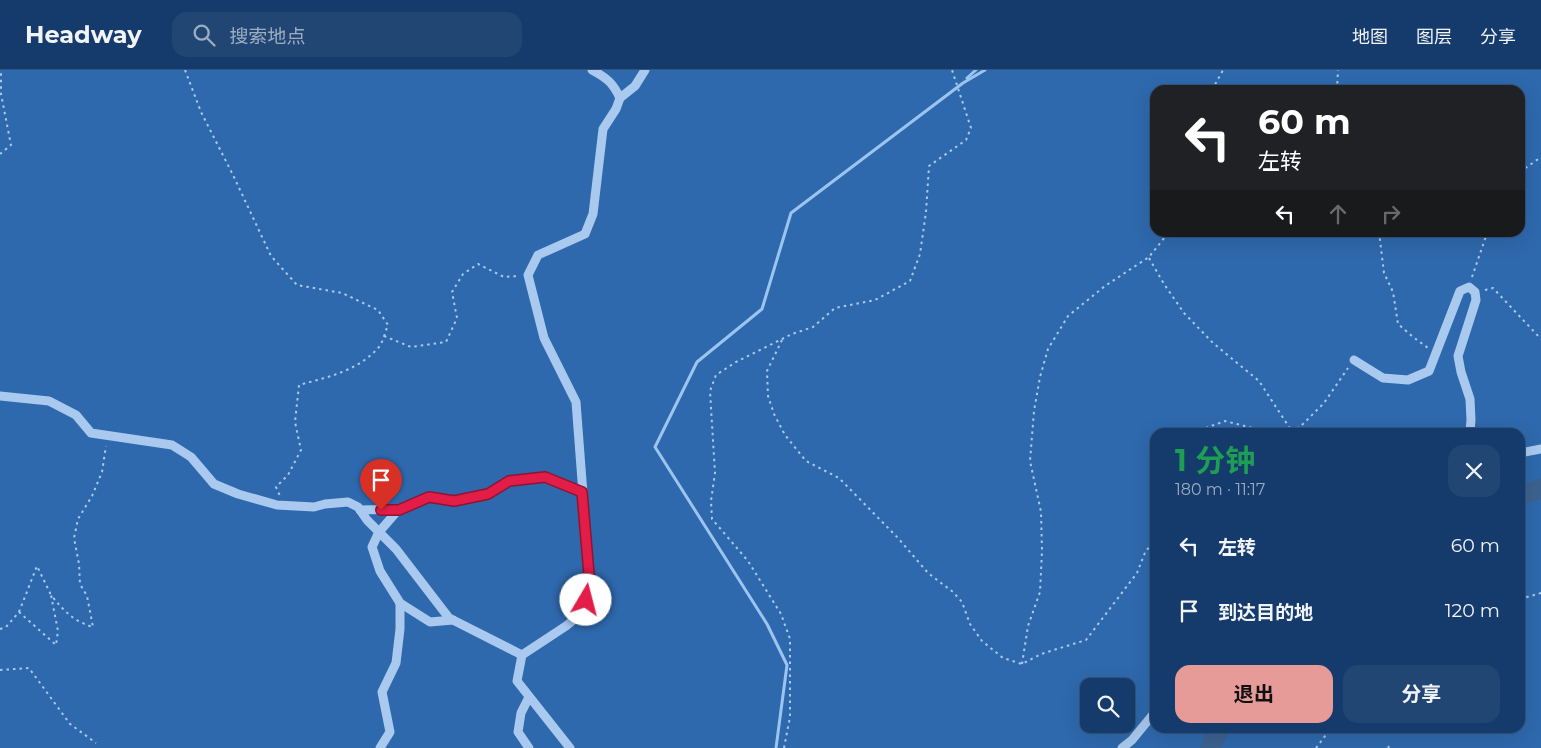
<!DOCTYPE html>
<html lang="zh">
<meta charset="utf-8">
<style>
body{margin:0;font-family:Montserrat,"Noto Sans SC",sans-serif;background:#214673;color:#f1f3f6;height:100vh;display:flex;flex-direction:column;font-size:19px;white-space:nowrap}
*{box-sizing:border-box;margin:0}
p{font-size:16px;color:#9dadc1}
.icon{flex:none;width:28px;height:28px;fill:none;stroke:currentColor;stroke-width:2;stroke-linecap:round;stroke-linejoin:round}
.map{position:relative;flex:1;overflow:hidden}
.drawer{position:absolute;left:1150px;top:358px;width:375px;height:305px;display:flex;flex-direction:column;background:#143b6b;border-radius:15px;box-shadow:0 5px 20px #0002,0 0 0 1px #33557e}
.drawer>*{flex:none}
.banner{position:absolute;left:1150px;top:15px;width:375px;height:152px;border-radius:15px;box-shadow:0 5px 20px #0002,0 0 0 1px #33557e;background:#202124;color:#fff;overflow:hidden}
.fabs{position:absolute;left:1080px;top:608px;display:grid;gap:10px}
.fabs a{display:grid;place-items:center;width:55px;height:55px;border-radius:10px;background:#143b6b;box-shadow:0 5px 20px #0002,0 0 0 1px #33557e;font-size:25px}
.pin{position:absolute;display:grid;place-items:center;width:42px;height:42px;color:#fff;margin:-51px -21px;border-radius:50% 50% 50% 0;rotate:-45deg;box-shadow:0 0 5px #0007}
.pin .icon{rotate:45deg}
.me{position:absolute;width:55px;margin:-28px;rotate:8deg;stroke-linejoin:round;filter:drop-shadow(0 0 4px #0008)}
.turn{display:flex;align-items:center;gap:18px;height:105px;padding:0 25px;font-size:22px}
.turn .icon{width:65px;height:65px;stroke-width:2.5}
.turn b{display:block;font-size:35px;line-height:42px}
.lanes{display:flex;align-items:center;height:48px;padding:0 25px;background:#0003;justify-content:center;gap:25px;direction:ltr}
.lanes .off{opacity:.35}
.round{display:grid;place-items:center;flex:none;width:52px;height:52px;border-radius:15px;background:#214673}
.headline{display:flex;align-items:center;justify-content:space-between;height:85px;padding:0 25px}
h1{font-size:30px;font-weight:700;line-height:38px;color:#1e9e55}
.action{display:flex;gap:10px;margin-top:auto;padding:10px 25px}
.action a{flex:1;height:58px;border-radius:15px;background:#e69b98;color:#111;font-size:20px;font-weight:700;line-height:58px;text-align:center}
.action a+a{background:#214673;color:#f1f3f6}
ul{padding:0;list-style:none}
li{display:flex;align-items:center;gap:15px;height:65px;padding:0 25px}
li div{flex:1}
li b{display:block;font-size:19px}
li em{font-style:normal}
header{display:flex;align-items:center;gap:30px;box-sizing:border-box;height:70px;padding:0 25px;background:#143b6b;border-bottom:1px solid #33557e}
header strong{font-size:24px}
nav{display:flex;gap:28px;margin-inline-start:auto;font-size:18px}
.search{width:350px;height:45px;background:#214673;display:flex;align-items:center;gap:12px;box-sizing:border-box;padding:0 18px;border-radius:15px;color:#9dadc1;font-size:19px}
.map>svg:first-child{display:block}
.green{fill:#2e69ad;fill-rule:evenodd}
.lines{fill:none;stroke-linecap:round;stroke-linejoin:round}
.stream{stroke:#9cc4f0;stroke-width:3}
.river{stroke:#3c6290;stroke-width:20}
.path{stroke:#a9c9ee;stroke-width:2;stroke-dasharray:2.5 4;stroke-linecap:butt}
.minor{stroke:#a9c9ee;stroke-width:9}
.route-casing{stroke:#92132f;stroke-width:12}
.route{stroke:#e11d48;stroke-width:9}
</style>
<header>
<strong>Headway</strong>
<div class="search"><svg class="icon" aria-label="search" viewBox="0 0 24 24"><circle cx="10" cy="10" r="6"/><path d="M15 15l6 6"/></svg>搜索地点</div>
<nav><a>地图</a><a>图层</a><a>分享</a></nav>
</header>
<div class="map">
<svg width="1541" height="678" viewBox="0 0 1541 678">
<rect width="100%" height="100%" fill="#1b4f8f"/>
<path class="green" d="M0 0H1541V678H0ZM1155 20H1520V162H1155ZM1155 362H1520V658H1155ZM1089 616H1126V654H1089Z"/>
<g class="lines">
<g class="stream">
<polyline points="967,8 976,0"/>
<polyline points="776,678 787,595 767,554 655,377 697,292 762,239 791,143 963,13 985,0"/>
</g>
<g class="river">
<polyline points="1520,425 1541,419"/>
<polyline points="1210,678 1220,658"/>
</g>
<g class="path">
<path d="M185 0 201 42 233 105 271 186 297 215 342 223 378 240 388 255C385 262 383 272 379 277 358 301 328 307 299 315L295 352 301 380 288 405 276 417 280 426"/>
<polyline points="1212,20 1223,0"/>
<polyline points="1337,20 1338,0"/>
<polyline points="0,84 11,75 1,24 1,0"/>
<polyline points="1520,102 1541,87"/>
<polyline points="1379,162 1384,203 1393,222 1398,254 1413,267 1428,278"/>
<polyline points="1149,188 1164,214 1184,243 1213,273 1259,311 1291,360"/>
<polyline points="1472,207 1485,169 1489,162"/>
<polyline points="1485,220 1493,218 1541,269"/>
<polyline points="384,266 411,277 446,272 457,248 452,222 463,204 478,194 504,207 518,206"/>
<polyline points="782,270 767,301 768,326 774,344 785,365 806,391 839,408 898,468 928,503 953,522 962,532 970,554 982,571 1003,588 1022,594 1041,584 1086,570 1137,503 1146,480 1155,474"/>
<polyline points="1201,362 1203,359 1225,351 1268,362"/>
<polyline points="1284,362 1300,357 1324,333 1348,298"/>
<polyline points="1520,529 1541,523"/>
<polyline points="19,542 37,496 51,525"/>
<path d="M0 559 6 557 19 542 56 575 58 561 51 525C64 541 73 551 93 557L87 526 80 514 79 494 74 468 78 449 92 426 102 402 106 376"/>
<polyline points="1022,594 1028,556 1040,522 1042,481 1041,442 1030,391 1034,341 1040,307 1048,279 1068,246 1105,216 1149,187 1169,162"/>
<polyline points="0,600 29,598 70,654 96,673"/>
<polyline points="784,678 790,647 790,569 781,544 748,491 712,449 711,431 715,403 710,321 716,305 736,292 792,264 813,257 835,238 875,230 910,211 920,184 926,142 929,96 966,70 971,58 952,0"/>
<polyline points="1316,678 1331,658"/>
<polyline points="1388,678 1389,676"/>
</g>
<g class="minor">
<polyline points="620,28 635,16 645,0"/>
<polyline points="1354,290 1383,308 1408,310 1429,301 1460,221 1469,217 1475,222 1476,230 1458,286 1461,302 1470,329 1471,350 1470,361 1468,362"/>
<polyline points="0,326 49,331 76,345 91,363 172,375 191,387 214,414 238,424 277,435 314,437 325,434 348,432 358,437 367,450 396,479 449,548 522,585"/>
<polyline points="1520,383 1541,379"/>
<polyline points="360,440 399,439"/>
<polyline points="453,550 430,552 400,533 380,501 372,477 379,462 399,439 429,427 454,431 488,424 509,411 545,407 583,422"/>
<polyline points="529,627 521,643 518,662 529,678"/>
<polyline points="380,678 390,662 382,622 396,593 400,559 400,533"/>
<path d="M570 678 517 611 522 585 566 556 581 544 590 516 576 332 544 268 528 205 538 185 585 164 593 144 603 59 616 39 620 28C613 13 607 8 592 0"/>
<polyline points="1122,678 1132,670 1155,642"/>
</g>
</g>
<g class="lines">
<defs>
<polyline id="route" points="381,440 399,440 429,427 454,431 488,424 509,411 545,407 582,422 590,516 586,530"/>
</defs>
<use href="#route" class="route-casing"/>
<use href="#route" class="route"/>
</g>
</svg>
<div class="fabs">
<a><svg class="icon" aria-label="search" viewBox="0 0 24 24"><circle cx="10" cy="10" r="6"/><path d="M15 15l6 6"/></svg></a>
</div>
<div class="pin" style="left:381px;top:440px;background:#d93025"><svg class="icon" aria-label="arrive" viewBox="0 0 24 24"><path d="M6 21V4h12l-3 4 3 4H6"/></svg></div>
<svg class="me" style="left:586px;top:530px" viewBox="-20 -20 40 40"><circle r="19" fill="#fff"/><path d="M0-13L10 11 0 6-10 11z" fill="#e11d48"/></svg>
<div class="banner">
<div class="turn"><svg class="icon" aria-label="left" viewBox="0 0 24 24"><path d="M17 20v-9H6M10 6l-5 5 5 5"/></svg><div><b>60 m</b>左转</div></div>
<div class="lanes"><svg class="icon" aria-label="left" viewBox="0 0 24 24"><path d="M17 20v-9H6M10 6l-5 5 5 5"/></svg><svg class="icon off" aria-label="ahead" viewBox="0 0 24 24"><path d="M12 20V5M6 11l6-6 6 6"/></svg><svg class="icon off" aria-label="right" viewBox="0 0 24 24"><path d="M7 20v-9h11M14 6l5 5-5 5"/></svg></div>
</div>
<section class="drawer">
<div class="headline"><div><h1>1 分钟</h1><p>180 m · 11:17</p></div><a class="round"><svg class="icon" aria-label="close" viewBox="0 0 24 24"><path d="M6 6l12 12M18 6L6 18"/></svg></a></div>
<ul>
<li><svg class="icon" aria-label="left" viewBox="0 0 24 24"><path d="M17 20v-9H6M10 6l-5 5 5 5"/></svg><div><b>左转</b></div><em>60 m</em></li>
<li><svg class="icon" aria-label="arrive" viewBox="0 0 24 24"><path d="M6 21V4h12l-3 4 3 4H6"/></svg><div><b>到达目的地</b></div><em>120 m</em></li>
</ul>
<div class="action"><a>退出</a><a>分享</a></div>
</section>
</div>
